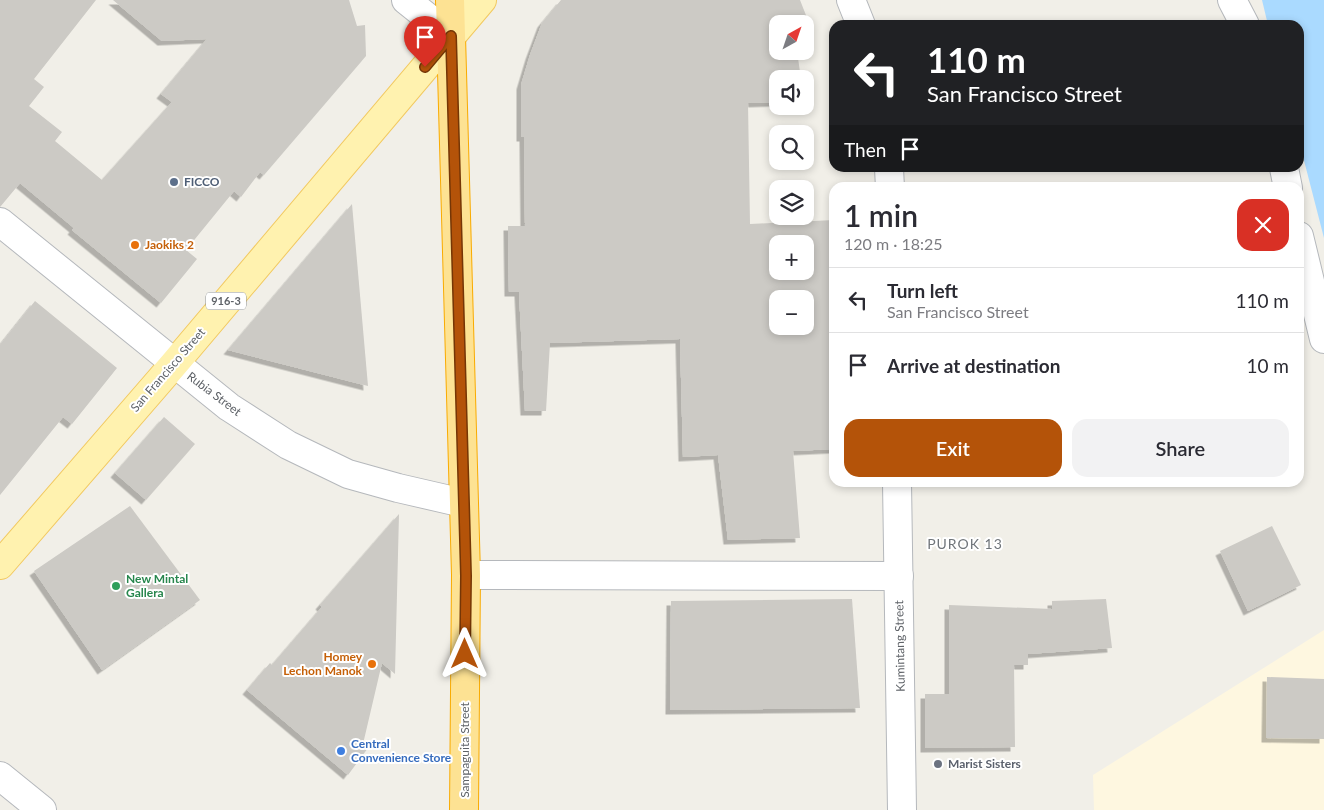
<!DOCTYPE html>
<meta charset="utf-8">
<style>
body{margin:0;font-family:Lato,sans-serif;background:#f2f2f3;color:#2b2b33;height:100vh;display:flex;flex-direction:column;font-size:19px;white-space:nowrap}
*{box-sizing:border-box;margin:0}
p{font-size:16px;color:#7c7c81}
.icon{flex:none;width:28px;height:28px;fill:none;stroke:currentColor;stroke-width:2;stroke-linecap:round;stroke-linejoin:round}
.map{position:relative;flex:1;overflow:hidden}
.side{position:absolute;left:829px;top:182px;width:475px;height:305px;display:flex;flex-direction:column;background:#fff;border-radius:15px;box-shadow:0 2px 8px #0003}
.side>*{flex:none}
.guide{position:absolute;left:829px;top:20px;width:475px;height:152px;border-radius:15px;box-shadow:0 2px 8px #0003;background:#202124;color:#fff;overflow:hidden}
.needle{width:32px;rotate:40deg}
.buttons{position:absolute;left:769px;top:15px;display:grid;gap:10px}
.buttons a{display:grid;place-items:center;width:45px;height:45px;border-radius:10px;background:#fff;box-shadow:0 2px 8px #0003;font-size:25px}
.pin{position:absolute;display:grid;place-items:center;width:42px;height:42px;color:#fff;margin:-51px -21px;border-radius:50% 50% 50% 0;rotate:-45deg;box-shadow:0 0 5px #0007}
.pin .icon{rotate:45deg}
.me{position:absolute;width:55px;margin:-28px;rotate:0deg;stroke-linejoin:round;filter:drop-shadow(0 0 4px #0008)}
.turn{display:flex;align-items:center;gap:18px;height:105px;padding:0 15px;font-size:22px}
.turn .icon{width:65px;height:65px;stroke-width:2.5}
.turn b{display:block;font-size:35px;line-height:42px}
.then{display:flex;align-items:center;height:48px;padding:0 15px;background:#0003;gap:10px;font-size:19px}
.round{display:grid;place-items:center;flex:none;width:52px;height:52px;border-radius:15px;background:#f2f2f3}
.headline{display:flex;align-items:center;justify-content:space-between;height:85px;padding:0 15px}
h1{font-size:30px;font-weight:600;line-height:38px}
.cta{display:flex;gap:10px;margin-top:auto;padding:10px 15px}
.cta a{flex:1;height:58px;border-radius:15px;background:#b45309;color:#fff;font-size:20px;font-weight:600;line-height:58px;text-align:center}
.cta a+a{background:#f2f2f3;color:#2b2b33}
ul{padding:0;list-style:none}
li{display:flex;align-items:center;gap:15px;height:65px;padding:0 15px;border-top:1px solid #e1e1e2}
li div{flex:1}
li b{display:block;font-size:19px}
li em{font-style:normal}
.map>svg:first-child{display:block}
.commercial{fill:#fef7e0}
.water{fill:#aadaff}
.building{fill:#cccac5;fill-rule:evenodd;filter:url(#shadow)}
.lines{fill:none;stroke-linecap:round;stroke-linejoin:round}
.minor-casing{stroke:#b5b8bc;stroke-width:30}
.major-casing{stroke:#f2c960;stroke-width:30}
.highway-casing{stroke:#f9ab00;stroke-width:30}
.minor{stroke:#fff;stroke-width:28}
.major{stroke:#fff2af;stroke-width:28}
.highway{stroke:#fde293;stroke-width:28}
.route-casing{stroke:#753606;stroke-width:12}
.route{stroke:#b45309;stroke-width:9}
.service-dot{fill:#5c6f8a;stroke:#fff;stroke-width:2}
.food-dot{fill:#e8710a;stroke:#fff;stroke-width:2}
.leisure-dot{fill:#2e9e5b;stroke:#fff;stroke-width:2}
.shop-dot{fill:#3f7fe0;stroke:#fff;stroke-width:2}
.worship-dot{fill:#6b7280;stroke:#fff;stroke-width:2}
.labels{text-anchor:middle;stroke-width:4;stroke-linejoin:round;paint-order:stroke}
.shield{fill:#fff;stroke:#8f9295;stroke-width:1}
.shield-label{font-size:11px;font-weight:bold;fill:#5f6368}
.service-label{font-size:12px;font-weight:bold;fill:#4e5e75;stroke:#fff;text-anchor:start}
.food-label{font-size:12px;font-weight:bold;fill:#c56008;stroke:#fff;text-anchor:start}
.street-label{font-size:12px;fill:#5f6368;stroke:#fff}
.leisure-label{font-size:12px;font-weight:bold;fill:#27864d;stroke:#fff;text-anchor:start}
.shop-label{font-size:12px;font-weight:bold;fill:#366cbe;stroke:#fff;text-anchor:start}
.worship-label{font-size:12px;font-weight:bold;fill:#5b616d;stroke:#fff;text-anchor:start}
.neighbourhood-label{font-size:14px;letter-spacing:1px;fill:#70757a;stroke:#fff}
</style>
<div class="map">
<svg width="1324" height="810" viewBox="0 0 1324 810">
<defs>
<filter id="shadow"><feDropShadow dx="-4.5" dy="4.5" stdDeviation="0" flood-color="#0004"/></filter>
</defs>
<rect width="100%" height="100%" fill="#f1efe8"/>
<polygon class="commercial" points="1324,630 1324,810 1094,810 1093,775"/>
<polygon class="water" points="1262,0 1324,0 1324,238 1299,141 1299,25 1268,25"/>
<g class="building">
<polygon points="0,0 96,0 34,79 44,87 29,106 62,132 55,141 102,180 172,102 161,94 207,39 162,41 113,0 349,0 357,26 365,25 366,56 264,175 260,172 241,197 234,191 186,250 197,259 161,303 72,230 74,228 20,183 0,207"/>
<path d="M561 0H800L811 28H805V24H778V51H797L801 79H778V102L748 103 750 224 834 220V449L793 451 800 538 728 540 718 455 683 457 680 339 550 343 546 411H525L519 292H509L508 226H525L524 137H521V85L530 55 542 23ZM778 244H805V271H778ZM778 299H805V326H778Z"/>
<polygon points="352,204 368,386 228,350"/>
<polygon points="35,301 117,368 72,424 63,417 0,495 0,345"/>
<polygon points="164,417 195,444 146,500 115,473"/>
<polygon points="130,506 200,600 102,670 34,571"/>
<polygon points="399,514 395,674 382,663 363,744 368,748 348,775 247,690 270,663 272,665 322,607 320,605"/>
<polygon points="1272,526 1301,585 1248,611 1220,551"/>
<polygon points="852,599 860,708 670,710 671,601"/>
<polygon points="1106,599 1112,648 1028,654 1028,665 1014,665 1015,747 925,748 925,694 949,694 949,605 1052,609 1052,601"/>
<polygon points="1267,677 1324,679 1324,739 1266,738"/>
</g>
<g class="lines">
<defs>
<g id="minor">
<polyline points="406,0 451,36"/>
<polyline points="851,0 861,25"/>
<polyline points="1232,0 1245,25"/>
<polyline points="889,168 890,188"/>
<polyline points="1284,168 1288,188"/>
<polyline points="0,222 229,407 288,445 348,474 398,488 463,503"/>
<polyline points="1299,236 1324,339"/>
<polyline points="897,482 902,810"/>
<polyline points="466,575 899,576"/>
<polyline points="0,776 42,810"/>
</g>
<polyline id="major" points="0,565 174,364 482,0"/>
<polyline id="highway" points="450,0 466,575 464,810"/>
</defs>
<use href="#minor" class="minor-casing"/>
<use href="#major" class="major-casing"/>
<use href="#highway" class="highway-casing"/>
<use href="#minor" class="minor"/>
<use href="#major" class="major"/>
<use href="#highway" class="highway"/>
</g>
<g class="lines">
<defs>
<polyline id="route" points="425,67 451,36 466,576 465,654"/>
</defs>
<use href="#route" class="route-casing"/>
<use href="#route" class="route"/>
</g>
<circle class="service-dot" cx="174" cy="182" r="5"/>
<g class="food-dot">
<circle cx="135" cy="245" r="5"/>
<circle cx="372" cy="664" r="5"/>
</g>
<circle class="leisure-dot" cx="116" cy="586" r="5"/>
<circle class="shop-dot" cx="341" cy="751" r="5"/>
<circle class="worship-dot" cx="938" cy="764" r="5"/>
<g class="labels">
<rect class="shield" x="206" y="292.5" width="40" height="17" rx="4"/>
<g class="shield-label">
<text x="226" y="305">916-3</text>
</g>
<g class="service-label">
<text x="184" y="186">FICCO</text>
</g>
<g class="food-label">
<text x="145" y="249">Jaokiks 2</text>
<text x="362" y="661" text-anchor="end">Homey<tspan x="362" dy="14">Lechon Manok</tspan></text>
</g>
<g class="street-label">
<text transform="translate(168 370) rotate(-49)" y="4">San Francisco Street</text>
<text transform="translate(214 394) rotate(37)" y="4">Rubia Street</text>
<text transform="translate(900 646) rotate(-91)" y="4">Kumintang Street</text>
<text transform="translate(465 750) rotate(-90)" y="4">Sampaguita Street</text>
</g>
<g class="leisure-label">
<text x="126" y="583">New Mintal<tspan x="126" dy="14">Gallera</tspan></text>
</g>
<g class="shop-label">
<text x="351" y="748">Central<tspan x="351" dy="14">Convenience Store</tspan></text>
</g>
<g class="worship-label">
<text x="948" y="768">Marist Sisters</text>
</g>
<g class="neighbourhood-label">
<text x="965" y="549">PUROK 13</text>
</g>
</g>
</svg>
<div class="buttons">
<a><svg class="needle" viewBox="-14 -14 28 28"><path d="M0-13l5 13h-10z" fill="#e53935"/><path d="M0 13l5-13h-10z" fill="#7c7c81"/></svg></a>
<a><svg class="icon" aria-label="sound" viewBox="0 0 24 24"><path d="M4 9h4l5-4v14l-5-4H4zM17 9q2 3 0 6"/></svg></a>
<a><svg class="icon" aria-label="search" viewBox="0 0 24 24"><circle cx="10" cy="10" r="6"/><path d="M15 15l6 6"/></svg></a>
<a><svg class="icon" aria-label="layers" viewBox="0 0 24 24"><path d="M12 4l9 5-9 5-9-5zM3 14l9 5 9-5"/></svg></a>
<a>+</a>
<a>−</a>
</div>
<div class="pin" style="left:425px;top:67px;background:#d93025"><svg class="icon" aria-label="arrive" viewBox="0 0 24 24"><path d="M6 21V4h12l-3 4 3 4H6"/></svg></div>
<svg class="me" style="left:465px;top:654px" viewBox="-20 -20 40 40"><path d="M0-17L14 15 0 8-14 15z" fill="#b45309" stroke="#fff" stroke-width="4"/></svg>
<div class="guide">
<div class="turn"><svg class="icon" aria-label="left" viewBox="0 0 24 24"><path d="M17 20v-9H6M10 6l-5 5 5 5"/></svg><div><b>110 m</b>San Francisco Street</div></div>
<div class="then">Then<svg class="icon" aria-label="arrive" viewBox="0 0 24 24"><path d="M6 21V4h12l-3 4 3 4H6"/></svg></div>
</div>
<section class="side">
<div class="headline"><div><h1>1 min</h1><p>120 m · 18:25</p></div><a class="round" style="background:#d93025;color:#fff"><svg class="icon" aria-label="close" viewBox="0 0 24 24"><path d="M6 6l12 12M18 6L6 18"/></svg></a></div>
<ul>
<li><svg class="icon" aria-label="left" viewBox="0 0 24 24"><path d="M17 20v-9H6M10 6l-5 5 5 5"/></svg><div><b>Turn left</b><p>San Francisco Street</p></div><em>110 m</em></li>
<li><svg class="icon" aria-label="arrive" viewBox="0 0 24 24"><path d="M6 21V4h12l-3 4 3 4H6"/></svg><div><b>Arrive at destination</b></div><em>10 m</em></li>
</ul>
<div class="cta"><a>Exit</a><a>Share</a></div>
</section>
</div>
